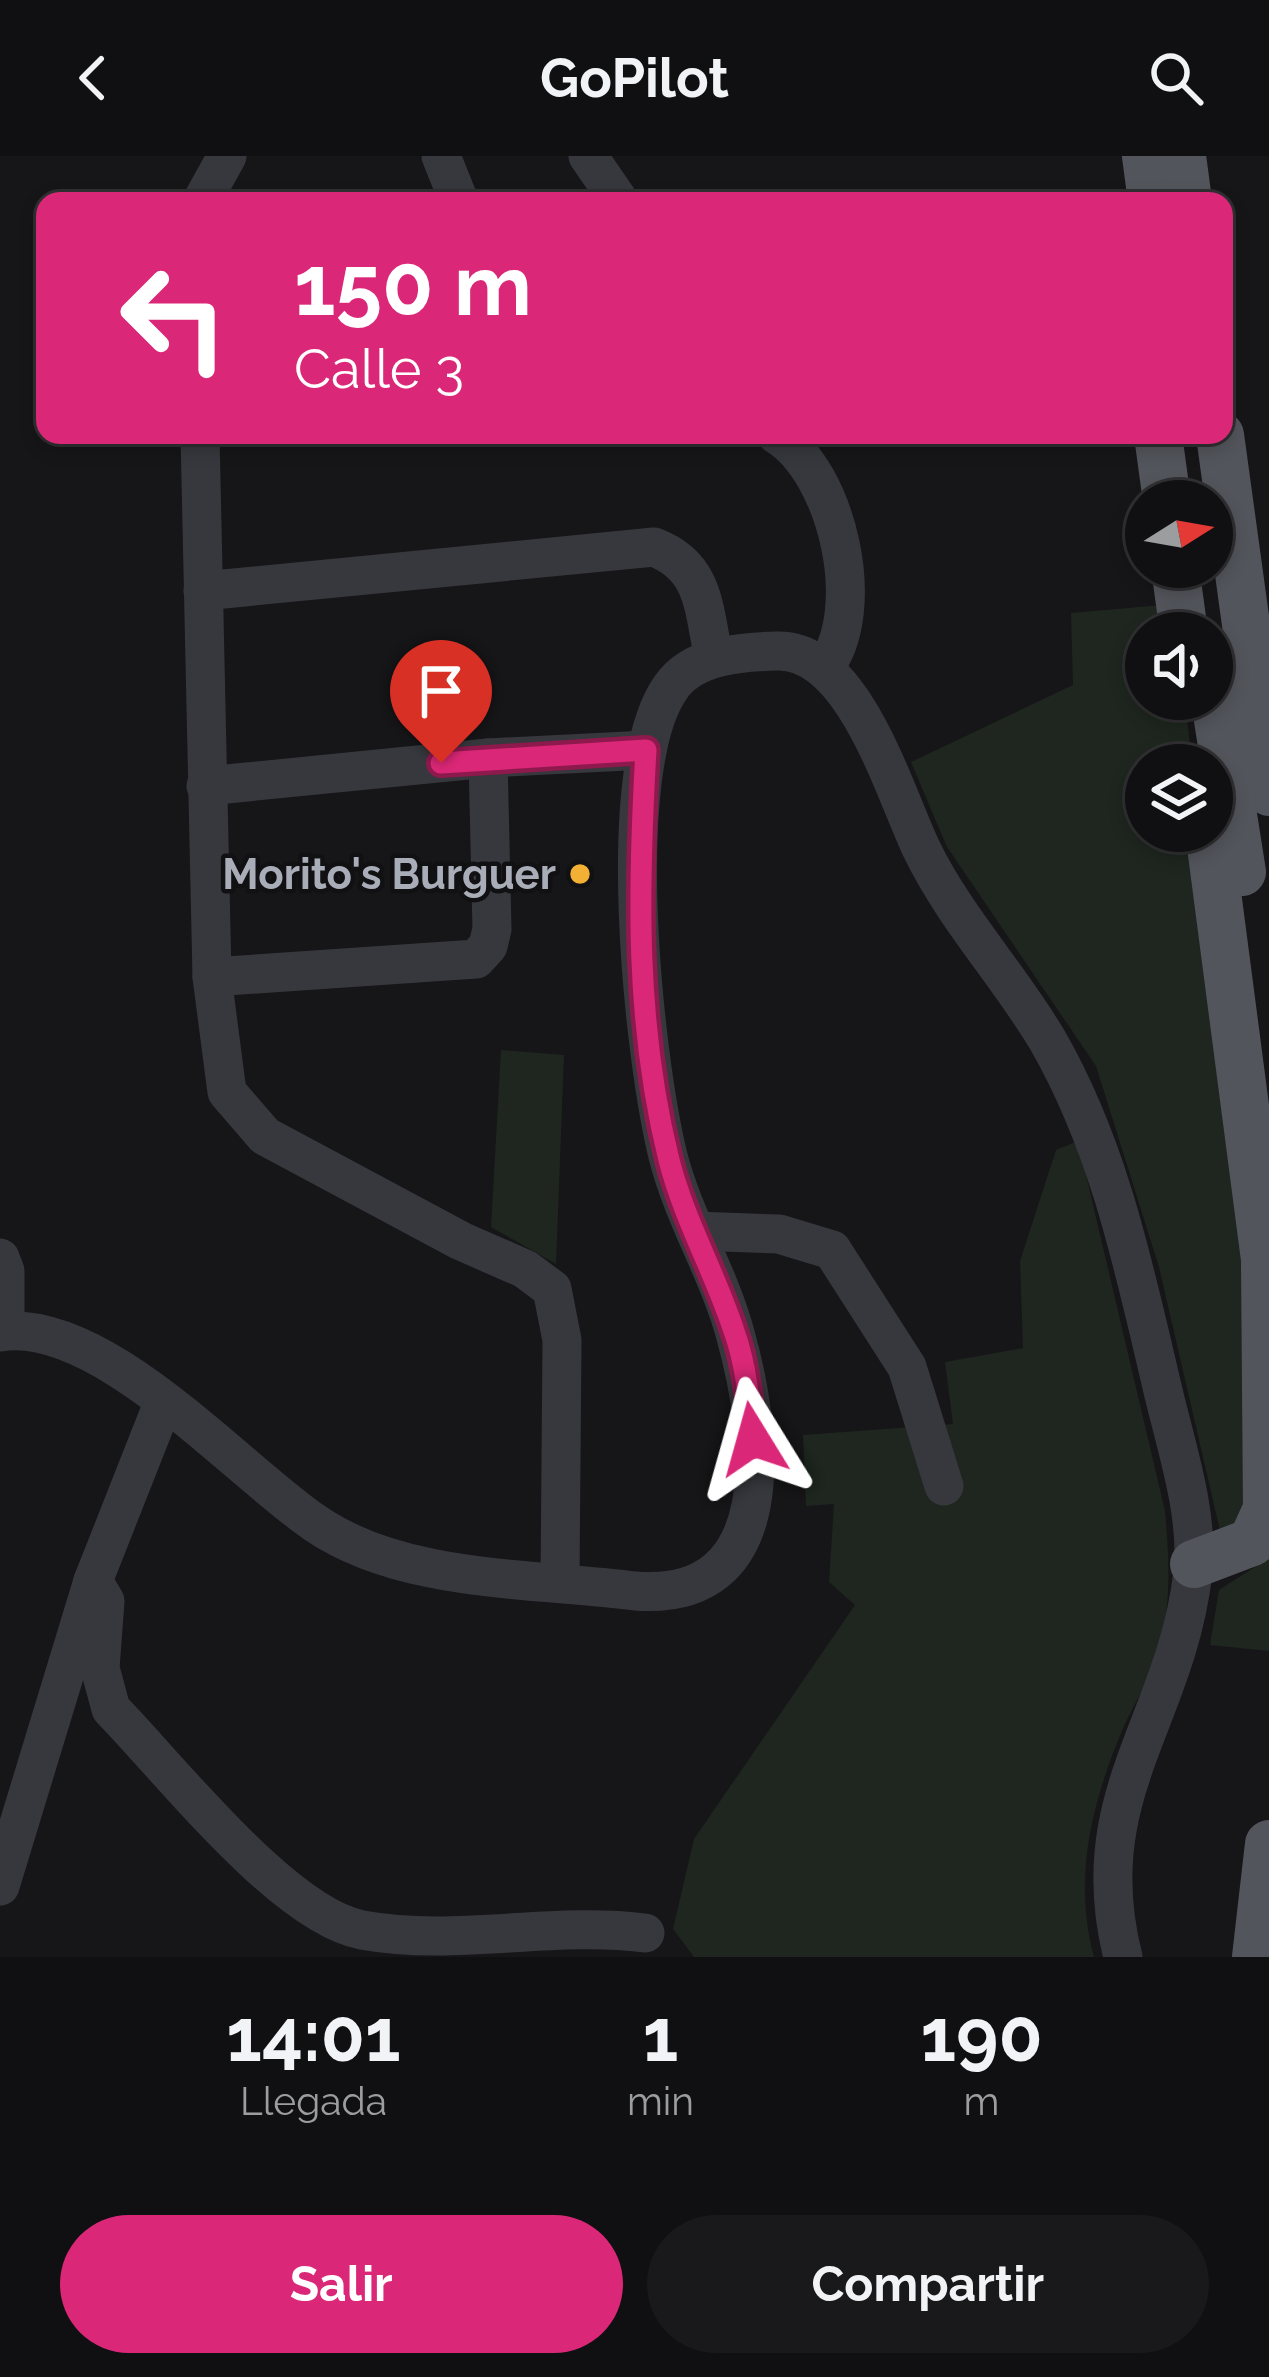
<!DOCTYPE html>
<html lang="es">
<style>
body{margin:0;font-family:Raleway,sans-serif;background:#19191b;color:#f1f3f6;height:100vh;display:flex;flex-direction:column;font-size:45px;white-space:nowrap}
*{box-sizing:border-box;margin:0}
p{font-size:39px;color:#9c9d9f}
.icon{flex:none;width:66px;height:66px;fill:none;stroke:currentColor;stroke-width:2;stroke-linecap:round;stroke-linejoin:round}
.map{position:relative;height:1801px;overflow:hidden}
.sheet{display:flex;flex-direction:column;background:#101012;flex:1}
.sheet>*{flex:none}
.guide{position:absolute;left:36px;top:36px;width:1197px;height:252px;border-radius:24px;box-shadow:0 6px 18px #0003,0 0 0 3px #303032;background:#db2777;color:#fff;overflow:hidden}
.needle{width:78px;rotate:79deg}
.fabs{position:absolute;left:1125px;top:324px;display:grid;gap:24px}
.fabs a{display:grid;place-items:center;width:108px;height:108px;border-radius:50%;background:#101012;box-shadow:0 6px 18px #0003,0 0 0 3px #303032;font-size:60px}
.pin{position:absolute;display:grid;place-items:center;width:102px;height:102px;color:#fff;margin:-123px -51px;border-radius:50% 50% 50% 0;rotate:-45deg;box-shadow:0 0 12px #0007}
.pin .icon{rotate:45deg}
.me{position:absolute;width:132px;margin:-66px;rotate:352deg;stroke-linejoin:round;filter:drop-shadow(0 0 9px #0008)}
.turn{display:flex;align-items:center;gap:42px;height:252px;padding:0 60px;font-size:54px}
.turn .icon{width:156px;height:156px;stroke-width:2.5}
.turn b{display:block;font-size:84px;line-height:102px}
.eta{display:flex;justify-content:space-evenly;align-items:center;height:204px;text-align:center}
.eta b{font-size:72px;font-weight:700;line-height:84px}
.cta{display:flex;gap:24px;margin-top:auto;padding:24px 60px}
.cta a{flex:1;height:138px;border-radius:72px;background:#db2777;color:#fff;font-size:48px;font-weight:700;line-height:138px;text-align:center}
.cta a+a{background:#19191b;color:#f1f3f6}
header{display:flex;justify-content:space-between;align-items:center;height:156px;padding:0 60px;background:#101012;font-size:54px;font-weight:700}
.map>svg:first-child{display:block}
.green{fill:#1e261f}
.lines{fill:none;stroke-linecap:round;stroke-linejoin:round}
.minor{stroke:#37383d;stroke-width:39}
.major{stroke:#53555c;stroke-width:48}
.route-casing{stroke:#8e194d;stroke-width:30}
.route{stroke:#db2777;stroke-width:21}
.poi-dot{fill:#f2b134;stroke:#111113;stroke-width:4.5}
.labels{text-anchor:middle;stroke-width:9;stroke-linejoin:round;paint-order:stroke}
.poi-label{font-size:42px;font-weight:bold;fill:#a8adb8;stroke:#111113;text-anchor:end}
</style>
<header><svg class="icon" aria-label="back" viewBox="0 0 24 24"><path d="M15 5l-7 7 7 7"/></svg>GoPilot<svg class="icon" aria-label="search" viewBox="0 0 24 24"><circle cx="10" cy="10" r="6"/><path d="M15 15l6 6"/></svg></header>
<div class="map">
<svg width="1269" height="1801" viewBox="0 0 1269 1801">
<rect width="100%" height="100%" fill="#161618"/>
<g class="green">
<polygon points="1174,448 1177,477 1146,477 1146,543 1185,543 1192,609 1146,609 1146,675 1200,675 1247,1091 1247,1350 1238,1372 1221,1379 1159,1111 1096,910 947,691 911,606 1073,529 1071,457"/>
<polygon points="501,894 564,899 556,1108 491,1071"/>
<path d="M1078 985 1165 1355C1169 1399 1172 1449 1159 1493 1151 1522 1133 1549 1121 1577 1091 1650 1073 1723 1094 1801H694L673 1773 694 1683 855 1449 829 1426 834 1348 806 1350 803 1279 953 1268 945 1206 1023 1192 1020 1105 1056 994Z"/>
<polygon points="1269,1402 1269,1495 1210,1489 1219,1434"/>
</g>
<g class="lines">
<g class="minor">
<polyline points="441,0 459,45"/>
<polyline points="588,0 619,45"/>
<polyline points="202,45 227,0"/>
<polyline points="200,279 212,821 227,936 265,980 461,1085 525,1113 552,1133 562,1184 560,1426"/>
<path d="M777 279C838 317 869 455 824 512"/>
<path d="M203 435 654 391C706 411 703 453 714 502"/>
<polyline points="206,630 488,602 647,594"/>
<polyline points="212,821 476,803 488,790 492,773 488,602"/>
<polyline points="695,1075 779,1078 832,1094 907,1211 944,1330"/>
<polyline points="0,1102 5,1115 5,1174"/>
<path d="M0 1176C101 1160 237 1314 315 1367 402 1427 533 1422 635 1435 783 1447 763 1279 736 1181 720 1119 684 1063 668 1000 644 902 612 613 671 531 693 499 741 496 777 495 853 492 894 635 921 692 954 761 1009 819 1048 885 1111 995 1135 1117 1164 1239 1177 1293 1199 1360 1193 1416 1176 1565 1082 1640 1123 1801"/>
<path d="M93 1425 105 1445 100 1512 111 1553C170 1613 283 1759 362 1774 455 1791 552 1765 645 1777"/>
<polyline points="0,1730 93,1425 164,1245"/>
</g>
<g class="major">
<polyline points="1146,0 1152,45"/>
<polyline points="1182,0 1188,45"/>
<polyline points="1158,279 1167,345"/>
<polyline points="1220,279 1269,636"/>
<polyline points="1175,411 1184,477"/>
<polyline points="1212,526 1242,716"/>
<polyline points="1209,675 1269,1134"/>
<polyline points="1194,1408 1252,1386 1267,1353 1265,1107"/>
<polyline points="1256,1801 1269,1688"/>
</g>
</g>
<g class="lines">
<defs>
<path id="route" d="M441 607 646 594C638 733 635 868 669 1004 684 1063 715 1117 734 1175 746 1208 750 1248 753 1283"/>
</defs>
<use href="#route" class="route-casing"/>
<use href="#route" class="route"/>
</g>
<circle class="poi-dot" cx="580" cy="718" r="12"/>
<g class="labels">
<g class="poi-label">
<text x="556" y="733">Morito's Burguer</text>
</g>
</g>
</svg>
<div class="fabs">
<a><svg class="needle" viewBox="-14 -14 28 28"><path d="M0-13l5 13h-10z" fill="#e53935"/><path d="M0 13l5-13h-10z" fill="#9c9d9f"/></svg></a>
<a><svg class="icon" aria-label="sound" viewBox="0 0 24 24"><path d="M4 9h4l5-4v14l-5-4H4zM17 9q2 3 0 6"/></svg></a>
<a><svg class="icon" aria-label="layers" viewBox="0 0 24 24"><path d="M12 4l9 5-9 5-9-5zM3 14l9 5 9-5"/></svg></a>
</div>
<div class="pin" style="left:441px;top:607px;background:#d93025"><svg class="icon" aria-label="arrive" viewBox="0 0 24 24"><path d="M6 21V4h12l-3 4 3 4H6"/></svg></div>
<svg class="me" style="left:753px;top:1283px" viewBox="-20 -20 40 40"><path d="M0-17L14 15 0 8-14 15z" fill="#db2777" stroke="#fff" stroke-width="4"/></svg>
<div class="guide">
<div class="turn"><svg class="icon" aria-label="left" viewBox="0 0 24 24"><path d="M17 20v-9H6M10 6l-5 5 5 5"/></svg><div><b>150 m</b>Calle 3</div></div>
</div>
</div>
<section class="sheet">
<div class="eta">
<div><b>14:01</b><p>Llegada</p></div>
<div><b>1</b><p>min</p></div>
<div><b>190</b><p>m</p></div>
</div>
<div class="cta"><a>Salir</a><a>Compartir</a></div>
</section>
